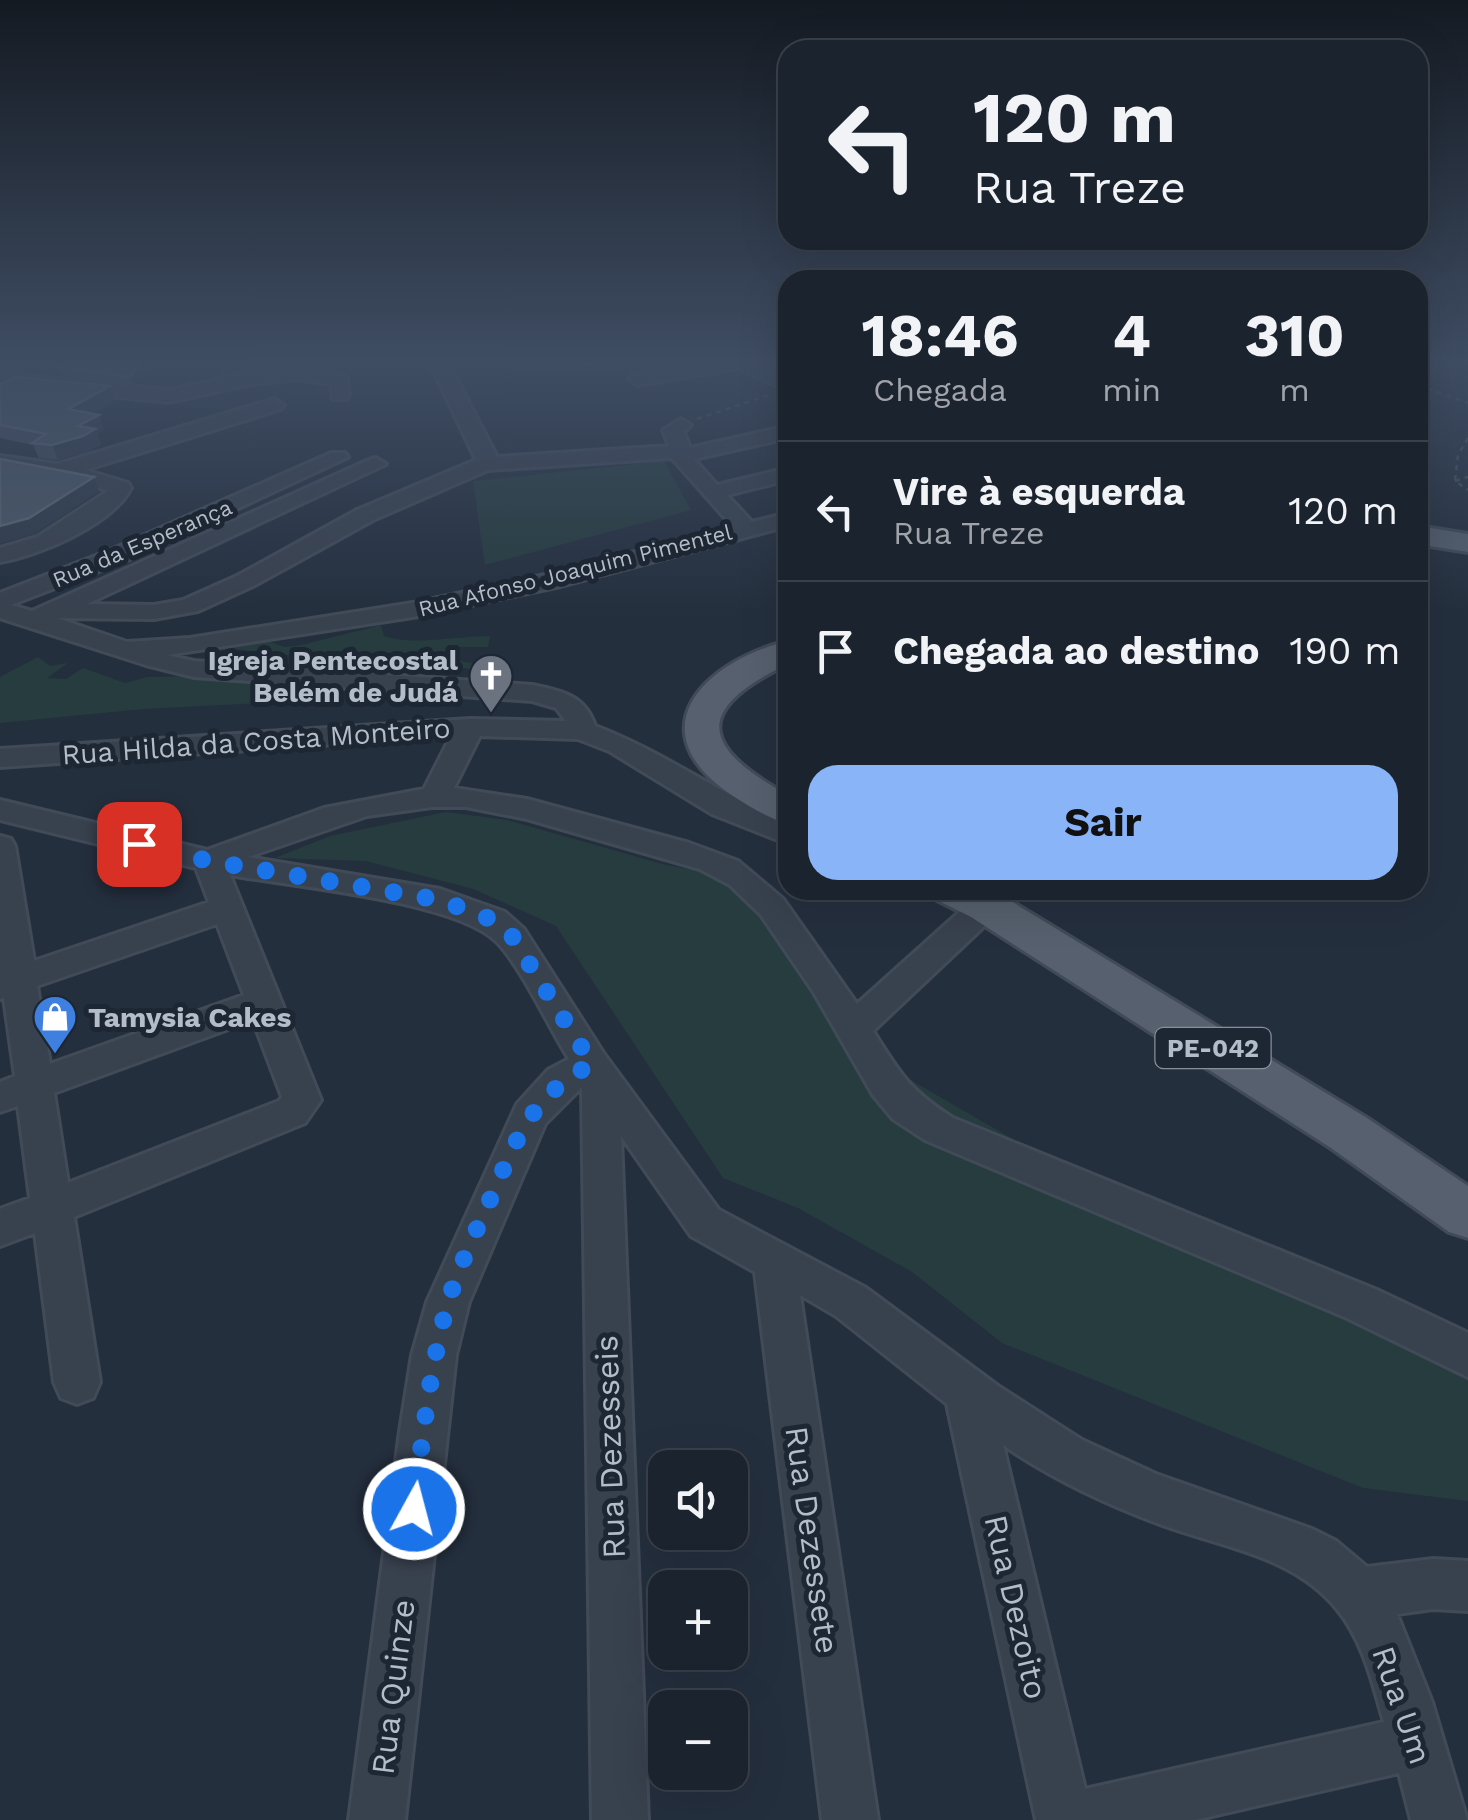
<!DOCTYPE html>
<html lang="pt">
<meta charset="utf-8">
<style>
body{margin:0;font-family:"Work Sans",sans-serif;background:#242b36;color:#f1f3f6;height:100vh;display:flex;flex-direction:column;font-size:38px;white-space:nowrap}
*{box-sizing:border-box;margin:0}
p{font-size:32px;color:#a0a4aa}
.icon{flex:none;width:55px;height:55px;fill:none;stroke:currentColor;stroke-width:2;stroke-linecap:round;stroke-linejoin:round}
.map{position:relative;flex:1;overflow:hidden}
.side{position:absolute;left:778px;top:270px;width:650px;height:630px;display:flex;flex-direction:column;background:#1b232e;border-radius:30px;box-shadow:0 10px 40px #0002,0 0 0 2px #39404a}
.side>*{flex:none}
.hud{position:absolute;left:778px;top:40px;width:650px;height:210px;border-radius:30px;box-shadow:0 10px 40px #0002,0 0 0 2px #39404a;background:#1b232e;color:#f1f3f6;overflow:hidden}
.tools{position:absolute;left:648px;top:1450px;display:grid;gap:20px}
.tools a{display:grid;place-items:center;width:100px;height:100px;border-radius:20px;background:#1b232e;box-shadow:0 10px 40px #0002,0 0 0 2px #39404a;font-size:50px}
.pin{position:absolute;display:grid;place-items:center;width:85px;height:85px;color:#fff;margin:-42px;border-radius:20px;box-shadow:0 5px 15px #0006}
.me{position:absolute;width:110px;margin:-55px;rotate:7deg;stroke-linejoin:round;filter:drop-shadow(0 0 8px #0008)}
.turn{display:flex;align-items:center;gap:35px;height:210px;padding:0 30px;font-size:45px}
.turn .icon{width:130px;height:130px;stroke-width:2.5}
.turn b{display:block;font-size:70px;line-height:85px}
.eta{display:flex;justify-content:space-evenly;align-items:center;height:170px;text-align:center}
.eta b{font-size:60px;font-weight:700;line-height:70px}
.primary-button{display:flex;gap:20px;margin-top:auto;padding:20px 30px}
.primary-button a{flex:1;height:115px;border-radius:30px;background:#8ab4f8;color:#111;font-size:40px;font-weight:700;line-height:115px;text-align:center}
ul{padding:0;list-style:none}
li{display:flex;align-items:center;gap:30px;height:140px;padding:0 30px;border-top:2px solid #39404a}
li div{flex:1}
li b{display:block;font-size:38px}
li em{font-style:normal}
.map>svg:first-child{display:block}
.green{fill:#263c3f}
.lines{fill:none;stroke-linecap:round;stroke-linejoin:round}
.minor-casing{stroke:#414a57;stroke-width:6}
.major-casing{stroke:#414a57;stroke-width:6}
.path{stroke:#3f5557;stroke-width:2.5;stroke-dasharray:5 5;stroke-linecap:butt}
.minor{fill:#38414e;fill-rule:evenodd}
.major{fill:#56606e;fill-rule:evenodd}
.wall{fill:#3f4b5c}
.shaded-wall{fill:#2f3b4b}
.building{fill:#4b5868;stroke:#5c6777;stroke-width:2.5}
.route{stroke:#1a73e8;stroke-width:18;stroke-dasharray:0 32.4}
.labels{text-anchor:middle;stroke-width:10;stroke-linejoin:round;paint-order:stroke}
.far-street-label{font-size:22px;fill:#b4bcc9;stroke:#1d2633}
.shield{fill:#1d2633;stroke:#878f9c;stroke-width:2.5}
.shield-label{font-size:25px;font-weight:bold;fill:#b4bcc9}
.poi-label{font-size:28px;font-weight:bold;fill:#b4bcc9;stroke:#1d2633;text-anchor:end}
.street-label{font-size:28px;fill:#b4bcc9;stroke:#1d2633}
.near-street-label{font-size:32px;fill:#b4bcc9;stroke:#1d2633}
</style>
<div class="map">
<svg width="1468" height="1820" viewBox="0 0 1468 1820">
<rect width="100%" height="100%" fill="#242f3e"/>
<g class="green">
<polygon points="664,461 691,510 485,565 473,481"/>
<path d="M381 625 384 636C413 646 457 636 490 636L488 647H451L443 658 482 665 484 671 457 667 424 671 417 659 359 655 333 660 215 647 265 640 285 647 302 645Z"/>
<polygon points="38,657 50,666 68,663 47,678 66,679 83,668 125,683 147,677 196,676 223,680 305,679 339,699 143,709 0,723 0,677"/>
<polygon points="446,812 507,820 666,865 742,878 869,1056 1198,1246 1468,1337 1468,1501 1363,1488 1002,1343 912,1272 798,1208 723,1178 556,926 473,889 366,861 275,858 330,836"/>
</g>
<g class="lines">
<defs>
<g id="minor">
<path d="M428 359H446L497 457 669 446 663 430 681 419 691 425 684 432 690 448 788 426V438L694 459 717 485 788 468V480L727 495 752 522 788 513V526L556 587 419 616 167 655 194 661 532 685C561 691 585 695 595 726 662 751 720 795 788 822V844L712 814 609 751 578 739 480 736 454 788 527 799 689 843 738 861 783 899 857 1004 975 898 986 895 997 898 1002 906 997 914 873 1031C899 1073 910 1091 953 1118L1377 1290 1468 1333V1377L1347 1318 925 1140 893 1119 873 1095 813 991 761 915 730 885 700 869 527 819 466 807H432L367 816 248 857 440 889 505 912 524 929 604 1054 719 1210 866 1288 998 1386 1082 1440 1156 1474 1312 1529 1336 1541 1367 1567 1433 1559 1468 1561V1611L1433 1609 1397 1614 1432 1702 1467 1820H1411L1399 1773 1195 1820H1036L947 1404 836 1316 800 1295 878 1820H822L755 1272 691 1236 621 1136 648 1820H592L582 1087 545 1124 469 1302 456 1355 405 1820H349L400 1431 412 1355 427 1302 517 1104 548 1070 569 1059C549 1027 521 966 496 941 454 901 293 886 230 875L321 1100 305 1123 74 1217 100 1382 93 1398 77 1404 61 1398 54 1382 35 1233 0 1246V1209L30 1198 18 1106 0 1112V1082L15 1076 4 998 0 999V836L11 839 15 846 34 961 209 902 196 868 0 820V800L207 850 324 808 424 789 451 736 0 767V749L470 719 566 721 556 708 532 701 194 677 146 665 0 618V593L111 550 331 453H345L348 457 127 560 11 605 32 611 369 460 376 458 386 464 87 604 154 605 183 600 237 576 357 510 476 460ZM672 458 733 527 554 573 419 602 190 638 127 642 57 618 154 619 198 611 253 586 373 520 488 470ZM217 924 244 995 50 1064 37 986ZM253 1020 282 1097 279 1101 68 1183 54 1093ZM1003 1445C1054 1480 1110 1506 1168 1527 1227 1548 1295 1557 1337 1609 1363 1640 1373 1684 1384 1722L1085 1789Z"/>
<polygon points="576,359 597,359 588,364"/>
<polygon points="726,359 749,359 788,379 788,391 739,368 638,385 629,379 638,373"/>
<polygon points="296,369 321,370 347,377 349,395 347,399 333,399 331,384 296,379 245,385 169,402 0,385 0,373 169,390 245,373"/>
<path d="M274 399 284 405 281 409 85 470 128 483 131 488C113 524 38 556 0 562V548L37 537 108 491 71 479 0 468V456L58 464Z"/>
</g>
<g id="major">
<polygon points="1418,526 1468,534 1468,552 1418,544"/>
<path d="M788 641V664C693 709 700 747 788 795V824C768 818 750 807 733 796 635 731 703 662 788 641Z"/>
<polygon points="931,890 989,890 1001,895 1367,1118 1468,1186 1468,1238 1449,1232 1331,1148 971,917 937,900"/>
</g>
</defs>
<use href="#minor" class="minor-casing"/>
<use href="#major" class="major-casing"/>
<g class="path">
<polyline points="1418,385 1468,403"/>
<polyline points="1418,403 1425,412 1418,423"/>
<polyline points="697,419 769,395"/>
<polyline points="1468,438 1458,455 1455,481 1468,490"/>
<polyline points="1455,481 1468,477"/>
</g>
<use href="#minor" class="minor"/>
<use href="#major" class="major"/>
</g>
<g class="wall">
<polygon points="0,359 54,359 23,372 0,370"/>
<polygon points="75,359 152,359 133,386 61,376 58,367"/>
<polygon points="0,385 115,400 92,414 104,429 97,434 101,444 89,451 58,460 39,458 33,445 0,438"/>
</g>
<g class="shaded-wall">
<polygon points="32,359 54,359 23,372 20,364"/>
<polygon points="144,359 152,359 133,386 130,377"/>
<polygon points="110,386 115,400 74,424 68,409"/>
<polygon points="99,415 104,429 97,434 101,444 89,451 58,460 52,445 78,426"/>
<polygon points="94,477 99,492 35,534 0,544 0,526"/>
</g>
<g class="building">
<polygon points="0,359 32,359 20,364 0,361"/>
<polygon points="75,359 144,359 130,377 58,367"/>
<polygon points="15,377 110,386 68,409 99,415 78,426 95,429 83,436 52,445 32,443 46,434 0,425 0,385"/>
<polygon points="0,459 94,477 29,518 0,526"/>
</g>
<linearGradient id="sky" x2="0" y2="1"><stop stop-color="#141a22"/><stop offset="0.59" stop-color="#3f4d63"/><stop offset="1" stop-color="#3f4d63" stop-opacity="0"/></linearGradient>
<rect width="1468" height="613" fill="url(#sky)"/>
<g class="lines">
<path class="route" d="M139 844 209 861 440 900 493 920 512 936 592 1064C532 1096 519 1134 493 1193 477 1230 458 1267 447 1306 429 1372 422 1441 414 1509"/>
</g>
<defs>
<symbol id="church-pin" viewBox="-11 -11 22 30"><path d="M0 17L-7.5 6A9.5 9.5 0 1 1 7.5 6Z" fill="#6b7280" stroke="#1d2633"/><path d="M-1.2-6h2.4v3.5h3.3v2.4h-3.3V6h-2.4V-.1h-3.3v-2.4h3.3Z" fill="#fff"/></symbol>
<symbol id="shop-pin" viewBox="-11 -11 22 30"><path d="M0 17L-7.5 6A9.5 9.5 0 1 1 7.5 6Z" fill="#3f7fe0" stroke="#1d2633"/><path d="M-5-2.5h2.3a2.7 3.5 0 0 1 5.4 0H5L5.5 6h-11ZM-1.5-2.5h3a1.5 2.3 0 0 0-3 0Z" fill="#fff"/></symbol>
</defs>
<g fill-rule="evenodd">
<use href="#church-pin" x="466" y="651" width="50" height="68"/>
<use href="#shop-pin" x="30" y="992" width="50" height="68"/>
</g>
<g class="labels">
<g class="far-street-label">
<text transform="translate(142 543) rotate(-23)" y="8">Rua da Esperança</text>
<text transform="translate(575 570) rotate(-14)" y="8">Rua Afonso Joaquim Pimentel</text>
</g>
<rect class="shield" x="1155.5" y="1028" width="115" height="40" rx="8"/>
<g class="shield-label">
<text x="1213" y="1057">PE-042</text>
</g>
<g class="poi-label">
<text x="458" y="670">Igreja Pentecostal<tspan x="458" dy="32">Belém de Judá</tspan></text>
<text x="88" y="1027" text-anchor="start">Tamysia Cakes</text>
</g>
<g class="street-label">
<text transform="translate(256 741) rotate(-4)" y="10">Rua Hilda da Costa Monteiro</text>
</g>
<g class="near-street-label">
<text transform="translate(610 1447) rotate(-92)" y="11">Rua Dezesseis</text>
<text transform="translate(812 1540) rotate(82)" y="11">Rua Dezessete</text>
<text transform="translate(1016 1607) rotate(77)" y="11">Rua Dezoito</text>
<text transform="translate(393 1687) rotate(-83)" y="11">Rua Quinze</text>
<text transform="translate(1402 1705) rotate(71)" y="11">Rua Um</text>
</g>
</g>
</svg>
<div class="tools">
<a><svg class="icon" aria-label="sound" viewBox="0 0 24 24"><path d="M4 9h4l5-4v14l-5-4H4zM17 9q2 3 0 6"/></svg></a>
<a>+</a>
<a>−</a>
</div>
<div class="pin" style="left:139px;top:844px;background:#d93025"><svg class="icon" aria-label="arrive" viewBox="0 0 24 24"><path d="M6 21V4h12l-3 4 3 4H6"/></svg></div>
<svg class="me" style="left:414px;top:1509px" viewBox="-20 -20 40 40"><circle r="17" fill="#1a73e8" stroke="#fff" stroke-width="3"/><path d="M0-11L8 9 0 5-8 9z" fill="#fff"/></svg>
<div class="hud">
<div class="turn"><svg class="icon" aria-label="left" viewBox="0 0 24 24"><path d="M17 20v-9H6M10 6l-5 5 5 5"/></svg><div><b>120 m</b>Rua Treze</div></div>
</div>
<section class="side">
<div class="eta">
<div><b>18:46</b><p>Chegada</p></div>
<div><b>4</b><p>min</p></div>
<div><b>310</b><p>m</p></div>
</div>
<ul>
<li><svg class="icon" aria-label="left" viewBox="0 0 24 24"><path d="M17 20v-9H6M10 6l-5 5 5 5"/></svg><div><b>Vire à esquerda</b><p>Rua Treze</p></div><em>120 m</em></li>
<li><svg class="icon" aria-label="arrive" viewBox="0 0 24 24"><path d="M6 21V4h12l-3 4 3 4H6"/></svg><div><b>Chegada ao destino</b></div><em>190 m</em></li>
</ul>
<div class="primary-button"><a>Sair</a></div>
</section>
</div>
